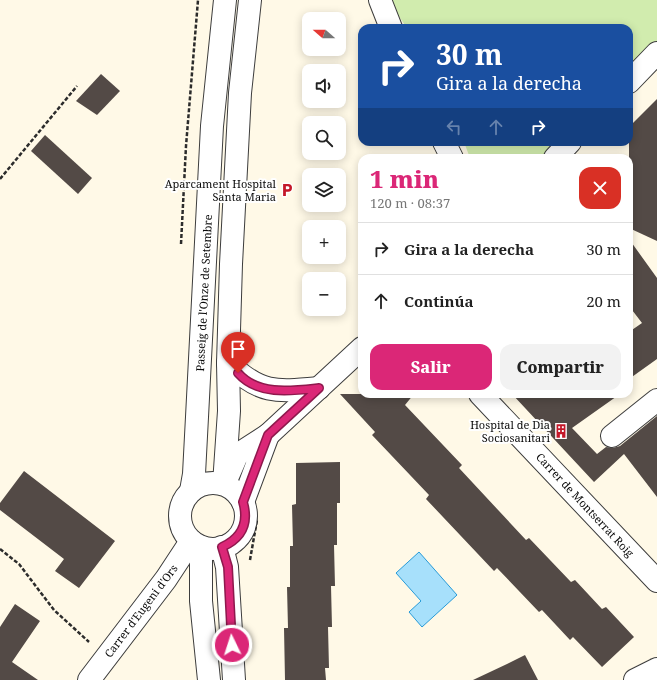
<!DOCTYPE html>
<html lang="es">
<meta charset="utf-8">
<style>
body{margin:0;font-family:"Noto Serif",serif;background:#f2f2f2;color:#222;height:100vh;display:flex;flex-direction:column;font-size:15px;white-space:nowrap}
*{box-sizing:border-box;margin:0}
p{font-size:13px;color:#767676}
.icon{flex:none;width:22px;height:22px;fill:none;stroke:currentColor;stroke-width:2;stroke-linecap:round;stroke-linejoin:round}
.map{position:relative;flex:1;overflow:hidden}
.drawer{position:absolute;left:358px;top:154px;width:275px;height:244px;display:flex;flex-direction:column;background:#fff;border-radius:12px;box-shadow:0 2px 10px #0003}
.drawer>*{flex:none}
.guide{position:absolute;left:358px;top:24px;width:275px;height:122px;border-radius:12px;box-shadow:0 2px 10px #0003;background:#1a4fa0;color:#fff;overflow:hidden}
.needle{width:26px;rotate:290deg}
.controls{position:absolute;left:302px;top:12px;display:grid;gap:8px}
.controls a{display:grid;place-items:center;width:44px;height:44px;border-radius:8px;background:#fff;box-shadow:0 2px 10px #0003;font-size:20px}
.pin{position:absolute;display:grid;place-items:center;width:34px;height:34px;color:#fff;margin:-41px -17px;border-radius:50% 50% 50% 0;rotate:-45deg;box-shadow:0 0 4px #0007}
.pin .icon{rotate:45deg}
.me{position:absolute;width:44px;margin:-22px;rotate:356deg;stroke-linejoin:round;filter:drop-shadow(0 0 3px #0008)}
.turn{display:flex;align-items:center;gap:14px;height:84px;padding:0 12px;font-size:18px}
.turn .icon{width:52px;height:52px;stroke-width:2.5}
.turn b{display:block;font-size:28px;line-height:34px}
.lanes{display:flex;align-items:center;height:38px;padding:0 12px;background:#0003;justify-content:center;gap:20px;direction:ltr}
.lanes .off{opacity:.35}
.round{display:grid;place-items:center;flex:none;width:42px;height:42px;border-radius:12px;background:#f2f2f2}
.headline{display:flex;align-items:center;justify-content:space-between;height:68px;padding:0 12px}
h1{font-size:24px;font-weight:800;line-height:30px;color:#db2777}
.action{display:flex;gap:8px;margin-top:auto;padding:8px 12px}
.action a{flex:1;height:46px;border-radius:12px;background:#db2777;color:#fff;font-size:16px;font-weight:800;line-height:46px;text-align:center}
.action a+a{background:#f2f2f2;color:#222}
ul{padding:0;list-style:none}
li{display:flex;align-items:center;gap:12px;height:52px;padding:0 12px;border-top:1px solid #e0e0e0}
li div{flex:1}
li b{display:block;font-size:15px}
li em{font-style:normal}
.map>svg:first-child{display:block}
.green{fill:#d1ecae}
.water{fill:#a7e0fb;stroke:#289bd8}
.building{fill:#534a46}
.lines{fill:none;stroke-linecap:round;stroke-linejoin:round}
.minor-casing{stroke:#3d3d3d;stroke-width:24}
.path{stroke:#2c2c2c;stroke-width:2.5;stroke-dasharray:4 2;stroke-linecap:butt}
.minor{stroke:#fff;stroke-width:22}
.route-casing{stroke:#8e194d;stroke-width:10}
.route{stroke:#db2777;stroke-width:7}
.labels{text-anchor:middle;stroke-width:4;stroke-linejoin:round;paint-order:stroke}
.poi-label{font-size:11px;fill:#0a0a0a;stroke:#fff;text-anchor:end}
.street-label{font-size:11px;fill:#0a0a0a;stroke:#fff}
</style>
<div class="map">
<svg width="657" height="680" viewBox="0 0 657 680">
<rect width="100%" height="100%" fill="#fff9e7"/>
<g class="green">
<polygon points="391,0 657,0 657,41 629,69 629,28 407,28 391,5"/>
<polygon points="464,142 556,142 540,158 470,158"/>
</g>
<polygon class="water" points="419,552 457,595 422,627 409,612 421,601 396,573"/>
<g class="building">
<polygon points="101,74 120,91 97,115 76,101"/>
<polygon points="657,99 657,241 629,228 629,127"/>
<polygon points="45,135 92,178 78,194 31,151"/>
<polygon points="629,239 657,278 657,359 629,379 629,332 642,323 629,306"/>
<polygon points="340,394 414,394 405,405 462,465 459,468 526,540 529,538 571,582 575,580 602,609 606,607 634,637 602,667 573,637 570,640 542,610 539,612 497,568 494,571 426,499 429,495 372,435 375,432"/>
<polygon points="512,394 620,394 572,428 597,454 606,447 613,448 620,446 657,416 657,497 624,454 594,482"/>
<polygon points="340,462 340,503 337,503 337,545 334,545 335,586 331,586 332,627 328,627 329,668 325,668 326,680 285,680 284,628 288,628 287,587 290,587 290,546 293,546 292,505 296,504 296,463"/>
<polygon points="24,471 115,541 79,588 55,571 64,559 0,510 0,503"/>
<polygon points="15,604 40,621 12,662 38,680 0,680 0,627"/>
<polygon points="525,655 538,680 473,680 507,664"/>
</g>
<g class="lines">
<defs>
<g id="minor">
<polyline points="380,0 391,28"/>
<polyline points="629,82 657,53"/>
<polyline points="444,142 452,158"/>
<polyline points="555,158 570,142"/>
<path d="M228 363C260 394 276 392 319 388"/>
<polyline points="480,394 657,581"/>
<polyline points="612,436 657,400"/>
<polyline points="227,478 237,455 268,435 362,348"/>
<circle cx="213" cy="516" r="33"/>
<polyline points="224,484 229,411 228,363 231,264 240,93 250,0"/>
<polyline points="191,491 194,474 197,417 212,126 225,0"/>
<polyline points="243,502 268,435"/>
<polyline points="201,547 201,601 209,680"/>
<polyline points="222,547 227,567 234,680"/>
<polyline points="89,680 166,579 191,541"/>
<polyline points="635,680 657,669"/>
</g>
</defs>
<use href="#minor" class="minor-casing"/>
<g class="path">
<polyline points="0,179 77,86"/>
<polyline points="181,244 186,146 198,0"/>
<polyline points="176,507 176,524"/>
<polyline points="0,549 19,564 54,610 89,642"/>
<polyline points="250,560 257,520"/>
</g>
<use href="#minor" class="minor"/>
</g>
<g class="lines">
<defs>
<path id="route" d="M232 645 228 567 222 547C242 538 249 523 243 502L268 435 319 388C292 391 258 396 238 373"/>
</defs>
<use href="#route" class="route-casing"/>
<use href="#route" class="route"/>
</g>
<defs>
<symbol id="parking-bare" viewBox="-9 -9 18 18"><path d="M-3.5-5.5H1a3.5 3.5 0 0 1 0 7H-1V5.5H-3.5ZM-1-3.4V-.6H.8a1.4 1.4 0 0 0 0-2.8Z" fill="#c41829" stroke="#fff" stroke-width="2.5" paint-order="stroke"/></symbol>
<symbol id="building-bare" viewBox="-9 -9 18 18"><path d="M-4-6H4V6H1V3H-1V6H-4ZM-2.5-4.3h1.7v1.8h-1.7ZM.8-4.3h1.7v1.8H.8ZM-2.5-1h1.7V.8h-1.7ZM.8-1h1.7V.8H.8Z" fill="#c41829" stroke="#fff" stroke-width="2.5" paint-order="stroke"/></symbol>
</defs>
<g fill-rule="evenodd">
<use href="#parking-bare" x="277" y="180" width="20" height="20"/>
<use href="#building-bare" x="551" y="421" width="20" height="20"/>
</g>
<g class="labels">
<g class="poi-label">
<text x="276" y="188">Aparcament Hospital<tspan x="276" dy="13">Santa Maria</tspan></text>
<text x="550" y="429">Hospital de Dia<tspan x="550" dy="13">Sociosanitari</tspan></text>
</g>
<g class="street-label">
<text transform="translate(204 293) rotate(-87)" y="4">Passeig de l'Onze de Setembre</text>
<text transform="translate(585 505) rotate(47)" y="4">Carrer de Montserrat Roig</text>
<text transform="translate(141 611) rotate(-53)" y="4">Carrer d'Eugeni d'Ors</text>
</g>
</g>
</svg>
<div class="controls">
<a><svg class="needle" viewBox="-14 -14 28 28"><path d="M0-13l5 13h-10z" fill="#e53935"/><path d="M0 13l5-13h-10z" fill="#767676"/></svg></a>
<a><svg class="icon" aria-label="sound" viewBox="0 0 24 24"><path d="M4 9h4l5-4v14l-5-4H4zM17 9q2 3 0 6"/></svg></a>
<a><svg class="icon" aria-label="search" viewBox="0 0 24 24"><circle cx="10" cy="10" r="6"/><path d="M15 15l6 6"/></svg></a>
<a><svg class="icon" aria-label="layers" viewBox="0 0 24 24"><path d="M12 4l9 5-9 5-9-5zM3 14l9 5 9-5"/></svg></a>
<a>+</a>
<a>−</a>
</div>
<div class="pin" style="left:238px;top:373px;background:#d93025"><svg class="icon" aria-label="arrive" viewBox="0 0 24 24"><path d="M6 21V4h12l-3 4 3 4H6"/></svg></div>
<svg class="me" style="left:232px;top:645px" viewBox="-20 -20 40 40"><circle r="17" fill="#db2777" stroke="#fff" stroke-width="3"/><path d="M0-11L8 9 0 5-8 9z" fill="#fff"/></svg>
<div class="guide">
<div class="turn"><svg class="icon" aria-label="right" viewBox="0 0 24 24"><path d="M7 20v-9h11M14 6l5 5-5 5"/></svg><div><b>30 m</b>Gira a la derecha</div></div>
<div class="lanes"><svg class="icon off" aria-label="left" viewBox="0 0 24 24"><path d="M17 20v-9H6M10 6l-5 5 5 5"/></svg><svg class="icon off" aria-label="ahead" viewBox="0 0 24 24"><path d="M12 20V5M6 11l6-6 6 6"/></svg><svg class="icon" aria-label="right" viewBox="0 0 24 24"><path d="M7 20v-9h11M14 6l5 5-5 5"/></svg></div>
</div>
<section class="drawer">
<div class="headline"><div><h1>1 min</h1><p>120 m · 08:37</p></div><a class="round" style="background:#d93025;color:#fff"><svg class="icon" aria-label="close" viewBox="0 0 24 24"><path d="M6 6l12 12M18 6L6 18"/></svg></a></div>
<ul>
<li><svg class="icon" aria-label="right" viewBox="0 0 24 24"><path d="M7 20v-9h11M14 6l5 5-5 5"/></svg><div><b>Gira a la derecha</b></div><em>30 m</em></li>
<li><svg class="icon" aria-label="ahead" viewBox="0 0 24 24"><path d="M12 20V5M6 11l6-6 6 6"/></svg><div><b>Continúa</b></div><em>20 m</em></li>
</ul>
<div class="action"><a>Salir</a><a>Compartir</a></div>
</section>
</div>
